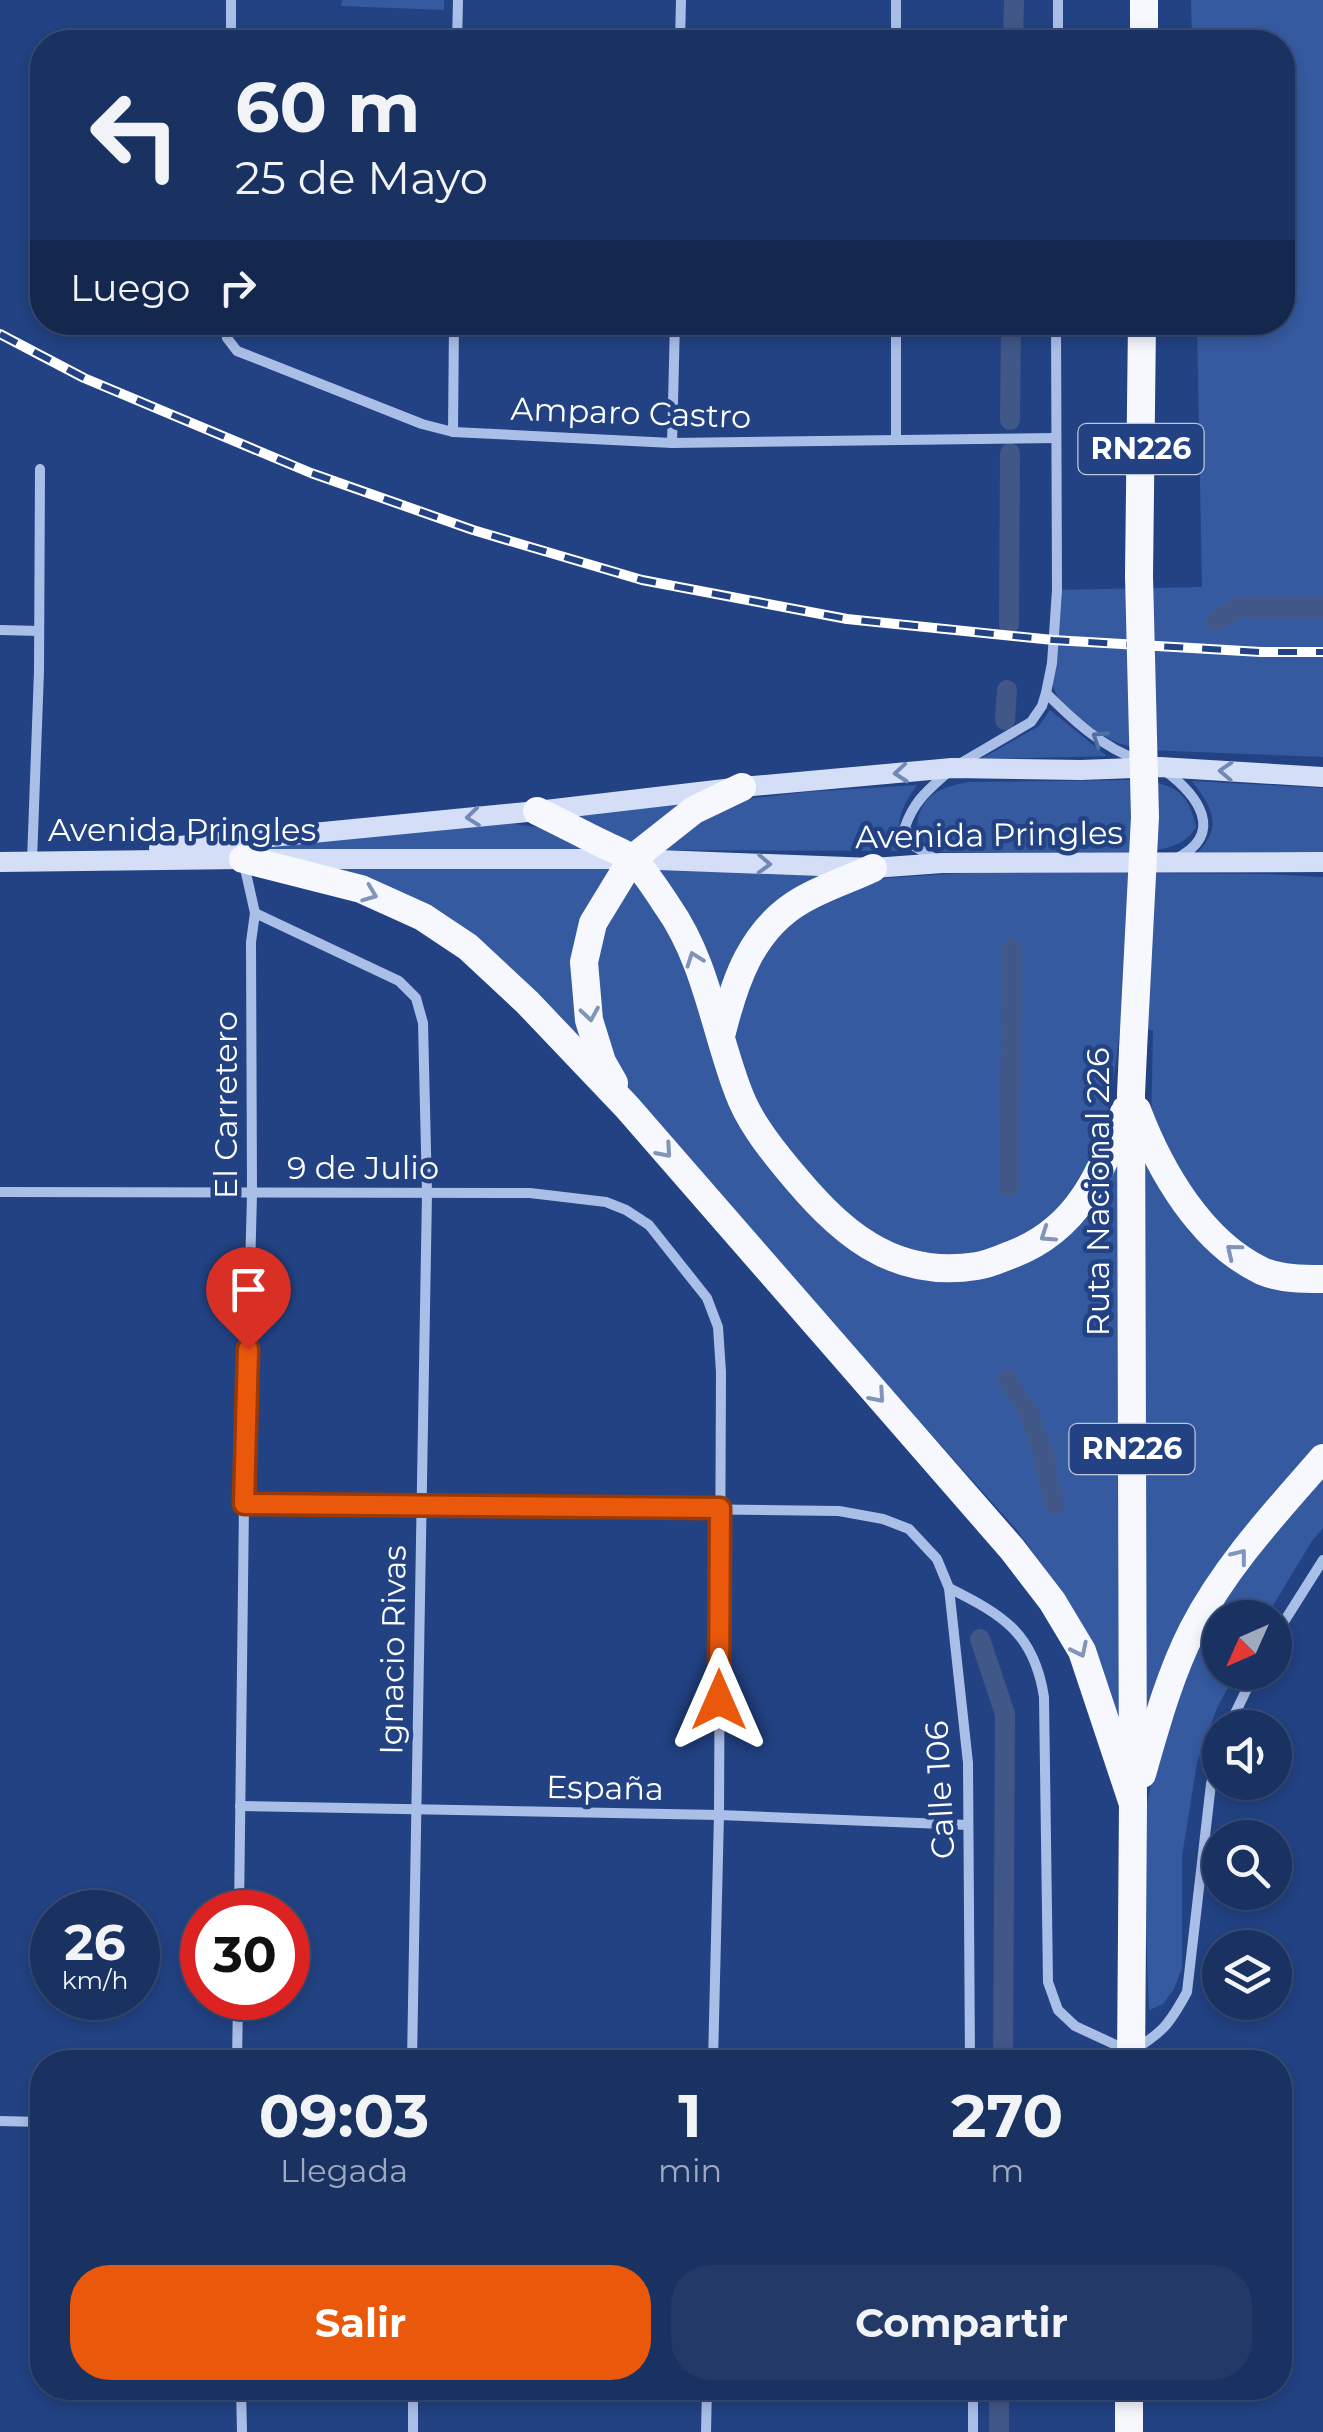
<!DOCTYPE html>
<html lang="es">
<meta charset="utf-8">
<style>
body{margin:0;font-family:Montserrat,sans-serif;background:#233a68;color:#f1f3f6;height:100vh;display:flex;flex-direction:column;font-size:38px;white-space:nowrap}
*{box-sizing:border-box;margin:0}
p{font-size:32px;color:#9faabe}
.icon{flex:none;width:55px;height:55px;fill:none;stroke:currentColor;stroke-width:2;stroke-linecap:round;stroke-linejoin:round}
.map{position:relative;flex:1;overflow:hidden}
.side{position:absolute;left:30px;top:2050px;width:1262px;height:350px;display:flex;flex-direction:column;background:#1a3262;border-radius:40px;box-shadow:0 5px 15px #0003,0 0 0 2px #384d77}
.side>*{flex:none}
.banner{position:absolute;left:30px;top:30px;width:1265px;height:305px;border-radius:40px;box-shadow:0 5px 15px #0003,0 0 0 2px #384d77;background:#1a3262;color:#f1f3f6;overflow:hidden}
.needle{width:65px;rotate:225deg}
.tools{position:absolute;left:1202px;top:1600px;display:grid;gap:20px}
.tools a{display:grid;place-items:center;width:90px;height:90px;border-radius:50%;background:#1a3262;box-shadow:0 5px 15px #0003,0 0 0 2px #384d77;font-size:50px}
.speed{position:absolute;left:30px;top:1890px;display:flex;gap:20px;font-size:50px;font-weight:700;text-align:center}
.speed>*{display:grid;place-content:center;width:130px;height:130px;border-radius:50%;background:#1a3262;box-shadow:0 5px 15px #0003,0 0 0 2px #384d77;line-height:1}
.speed small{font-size:25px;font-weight:400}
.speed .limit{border:15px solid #d22;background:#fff;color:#111}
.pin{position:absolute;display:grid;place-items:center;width:85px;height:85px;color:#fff;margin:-102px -42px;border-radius:50% 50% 50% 0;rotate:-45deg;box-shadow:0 0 10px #0007}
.pin .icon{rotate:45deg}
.me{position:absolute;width:110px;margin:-55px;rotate:0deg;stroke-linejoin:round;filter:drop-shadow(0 0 8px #0008)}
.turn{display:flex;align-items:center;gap:35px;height:210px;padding:0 40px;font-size:45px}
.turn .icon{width:130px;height:130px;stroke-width:2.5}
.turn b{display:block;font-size:70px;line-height:85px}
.then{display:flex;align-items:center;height:95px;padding:0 40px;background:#0003;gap:20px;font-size:38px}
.eta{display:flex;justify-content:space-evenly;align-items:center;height:170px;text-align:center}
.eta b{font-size:60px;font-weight:700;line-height:70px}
.action{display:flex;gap:20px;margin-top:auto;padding:20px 40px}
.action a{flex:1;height:115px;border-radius:40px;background:#ea580c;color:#fff;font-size:40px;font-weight:700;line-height:115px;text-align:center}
.action a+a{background:#233a68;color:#f1f3f6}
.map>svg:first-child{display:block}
.green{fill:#365aa0}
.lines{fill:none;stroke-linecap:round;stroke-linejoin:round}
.canal{stroke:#405788;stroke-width:20}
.minor{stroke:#aabfe8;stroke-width:10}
.secondary{stroke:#d4dff7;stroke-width:20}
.trunk{stroke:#f6f8fe;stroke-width:28}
.rail-casing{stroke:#fff;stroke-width:10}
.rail{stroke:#224283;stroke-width:6;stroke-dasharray:19;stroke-linecap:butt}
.trunk-bridge{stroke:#f6f8fe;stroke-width:28}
.oneway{stroke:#526ea6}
.oneway2{stroke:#7289b7}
.oneway3{stroke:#8194ba}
.route-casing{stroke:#983908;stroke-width:25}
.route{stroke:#ea580c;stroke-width:18}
.labels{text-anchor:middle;stroke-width:9;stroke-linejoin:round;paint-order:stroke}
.shield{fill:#224283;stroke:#bdc6da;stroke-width:2.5}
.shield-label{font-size:30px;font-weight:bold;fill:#fff}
.street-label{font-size:32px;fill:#fff;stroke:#224283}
</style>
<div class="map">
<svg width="1323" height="2432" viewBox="0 0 1323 2432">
<rect width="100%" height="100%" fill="#224283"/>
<g class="green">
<polygon points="342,0 444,0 444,10 341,6"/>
<path d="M1191 0H1323V757L1146 750C1136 747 1125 746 1116 742 1096 734 1056 706 1053 685 1048 655 1055 620 1057 590L1202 587 1197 323 1282 322V42H1192Z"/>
<polygon points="1050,710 1107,756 981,759 1039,726"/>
<path d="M1128 780C1165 782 1188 785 1196 827 1184 849 1157 850 1133 853L939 852 927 845 917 835C916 799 935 788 968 782Z"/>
<path d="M1192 781 1323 788V852H1198C1224 826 1211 806 1192 781Z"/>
<path d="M917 785C901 808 892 825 907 851L654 850 685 824 747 799 806 792Z"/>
<polygon points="697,801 631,850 562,814"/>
<polygon points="506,823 560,830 594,850 258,852 257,845"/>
<polygon points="317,866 619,867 585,917 597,1064 504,970"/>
<polygon points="648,868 842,873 788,900 719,1005"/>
<polygon points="981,872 1267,874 1323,877 1323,1268 1263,1261 1233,1245 1151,1133 1153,1030 1120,1029 1113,1086 1100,1147 1080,1191 1046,1229 975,1260 908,1257 831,1204 753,1104 731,1040 750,965 797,910 848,889 888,878"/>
<polygon points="630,875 686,947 716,1055 857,1251 1001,1271 1122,1149 1124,1745 1065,1598 1017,1530 647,1118 623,1089 594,1007 597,930"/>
<polygon points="1141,1151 1170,1204 1191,1234 1224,1260 1323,1286 1323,1446 1270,1506 1146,1734"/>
<polygon points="1323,1469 1323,1528 1312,1541 1266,1617 1220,1618 1220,1672 1236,1673 1217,1708 1197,1763 1182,1856 1182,1968 1174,1989 1163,2004 1149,2010 1142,1825 1166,1720 1204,1620"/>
</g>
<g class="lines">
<g class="canal">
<polyline points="1013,42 1014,0"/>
<polyline points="1010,420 1011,322"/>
<polyline points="1216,621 1238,608 1323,608"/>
<polyline points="1009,624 1010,453"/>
<polyline points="1005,720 1007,690"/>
<polyline points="1009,1187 1012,949"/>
<polyline points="1007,1380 1028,1411 1043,1453 1054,1505"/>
<polyline points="980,1639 1005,1714 1003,2062"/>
<polyline points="999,2432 999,2388"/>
</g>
<g class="minor">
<polyline points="231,0 231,42"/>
<polyline points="457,42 458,0"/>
<polyline points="680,42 681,0"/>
<polyline points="896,42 896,0"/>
<polyline points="1058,42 1058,0"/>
<polyline points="227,322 227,338 237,351 422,424 453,432 672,443 1056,438"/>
<polyline points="453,432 454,322"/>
<polyline points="896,440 896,322"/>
<polyline points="672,443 675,322"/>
<polyline points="0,630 39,631"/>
<path d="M1046 693C1073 720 1103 748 1139 760"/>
<polyline points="961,763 1031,722 1042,706 1046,693 1052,663 1057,590 1056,322"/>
<path d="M1164 770C1198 795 1227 834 1175 859"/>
<path d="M937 860 914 846 905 827C914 801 927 791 947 773"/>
<polyline points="32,861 39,671 40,469"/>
<polyline points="255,913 399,981 416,998 423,1023 427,1193 412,2062"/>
<polyline points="0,1192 530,1193 606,1202 626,1210 649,1225 707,1298 718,1327 721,1372 719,1815 713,2062"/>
<polyline points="244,1504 839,1511 883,1519 909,1529 937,1559 949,1588 968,1763 970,2062"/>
<path d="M949 1588C1003 1615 1034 1633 1044 1697L1048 1982 1058 2010 1075 2026 1131 2052C1163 2032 1169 2025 1187 1992L1211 1784 1220 1749"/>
<polyline points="1275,1636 1323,1560"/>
<polyline points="1228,1728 1255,1672"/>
<polyline points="240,1806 719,1815 968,1825"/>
<polyline points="239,1912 244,1504 252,1194 251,942 255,913 243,860"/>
<polyline points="237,2062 238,1998"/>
<polyline points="0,2121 42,2122"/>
<polyline points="241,2388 242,2432"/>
<polyline points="413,2388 413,2432"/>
<polyline points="973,2388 973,2432"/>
<polyline points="706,2432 707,2388"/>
</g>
<g class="secondary">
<polyline points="159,848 537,811 742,787 952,768 1081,770 1160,767 1323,777"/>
<polyline points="0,862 243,859 632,859 873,868 942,863 1323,862"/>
</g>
<g class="trunk">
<polyline points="1144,42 1144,0"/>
<polyline points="1139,576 1142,322"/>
<path d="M537 811C560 822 582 834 605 845 613 849 625 853 632 859 643 868 660 895 668 907 706 961 715 1031 738 1091 748 1119 768 1145 787 1168 838 1230 891 1280 977 1266 990 1264 1002 1258 1013 1254 1080 1228 1101 1172 1125 1110"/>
<polyline points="243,859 361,889 423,917 468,947 527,1002 627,1107 1012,1549 1052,1601 1082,1651 1133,1804"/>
<path d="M721 1036C734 983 751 929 802 900 824 887 850 879 873 868"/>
<polyline points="614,1083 602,1062 589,1020 584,962 593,923 632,859 694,810 742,787"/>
<path d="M1137 1110C1160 1171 1201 1242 1262 1271 1281 1279 1303 1279 1323 1279"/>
<path d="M1142 1774C1156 1725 1170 1674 1193 1629 1226 1565 1276 1512 1323 1458"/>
<polyline points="1131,2062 1133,1804 1131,1094 1133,1050"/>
<polyline points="1129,2432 1129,2388"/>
</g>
<defs>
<polyline id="rail" points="0,334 84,378 311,473 473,530 642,580 847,619 1053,640 1261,652 1323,652"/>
</defs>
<use href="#rail" class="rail-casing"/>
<use href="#rail" class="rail"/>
<polyline class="trunk-bridge" points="1133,1050 1145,817 1139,576"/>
</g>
<defs><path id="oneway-chevron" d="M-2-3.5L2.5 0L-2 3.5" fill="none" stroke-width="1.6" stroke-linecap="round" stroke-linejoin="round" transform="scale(2.5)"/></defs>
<use class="oneway" href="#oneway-chevron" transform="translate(1099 738) rotate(-147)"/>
<g class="oneway2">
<use href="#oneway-chevron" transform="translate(1226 771) rotate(-177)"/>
<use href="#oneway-chevron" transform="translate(901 773) rotate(175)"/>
<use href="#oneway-chevron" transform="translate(473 817) rotate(174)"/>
<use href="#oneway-chevron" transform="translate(764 864) rotate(2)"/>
</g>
<g class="oneway3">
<use href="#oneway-chevron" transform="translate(370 894) rotate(21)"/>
<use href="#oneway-chevron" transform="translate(694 959) rotate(-110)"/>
<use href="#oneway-chevron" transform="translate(590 1014) rotate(81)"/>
<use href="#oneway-chevron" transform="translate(665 1151) rotate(49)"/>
<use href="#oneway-chevron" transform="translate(1047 1235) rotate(146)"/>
<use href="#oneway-chevron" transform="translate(1233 1251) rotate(-141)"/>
<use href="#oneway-chevron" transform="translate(878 1396) rotate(49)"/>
<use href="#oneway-chevron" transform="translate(1240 1556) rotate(-52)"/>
<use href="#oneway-chevron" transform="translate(1080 1650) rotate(64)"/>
</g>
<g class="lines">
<defs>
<polyline id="route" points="248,1349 244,1504 720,1508 719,1700"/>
</defs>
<use href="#route" class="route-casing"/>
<use href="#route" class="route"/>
</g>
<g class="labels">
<g class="shield">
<rect x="1078.5" y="424" width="125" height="50" rx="8"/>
<rect x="1069.5" y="1424" width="125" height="50" rx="8"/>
</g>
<g class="shield-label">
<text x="1141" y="459">RN226</text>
<text x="1132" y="1459">RN226</text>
</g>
<g class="street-label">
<text transform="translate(631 413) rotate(2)" y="11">Amparo Castro</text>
<text x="182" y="841">Avenida Pringles</text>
<text transform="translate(989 835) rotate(-1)" y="11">Avenida Pringles</text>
<text transform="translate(226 1105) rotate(-90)" y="11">El Carretero</text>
<text x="363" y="1179">9 de Julio</text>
<text transform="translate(1098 1192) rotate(-90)" y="11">Ruta Nacional 226</text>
<text transform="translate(393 1650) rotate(-89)" y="11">Ignacio Rivas</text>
<text transform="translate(605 1788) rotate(1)" y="11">España</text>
<text transform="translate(940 1790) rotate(-93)" y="11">Calle 106</text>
</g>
</g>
</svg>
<div class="tools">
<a><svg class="needle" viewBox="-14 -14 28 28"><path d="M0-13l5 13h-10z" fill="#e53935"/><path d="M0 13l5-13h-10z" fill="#9faabe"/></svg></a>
<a><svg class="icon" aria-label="sound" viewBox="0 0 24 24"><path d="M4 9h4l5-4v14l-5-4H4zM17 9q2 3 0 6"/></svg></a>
<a><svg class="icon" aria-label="search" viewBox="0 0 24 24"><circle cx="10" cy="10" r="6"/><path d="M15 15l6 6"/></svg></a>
<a><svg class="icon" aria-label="layers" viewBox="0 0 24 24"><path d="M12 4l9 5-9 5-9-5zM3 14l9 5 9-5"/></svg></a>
</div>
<div class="speed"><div>26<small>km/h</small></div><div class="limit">30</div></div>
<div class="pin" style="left:248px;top:1349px;background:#d93025"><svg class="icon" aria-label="arrive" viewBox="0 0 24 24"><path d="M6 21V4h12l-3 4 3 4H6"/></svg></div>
<svg class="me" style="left:719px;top:1700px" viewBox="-20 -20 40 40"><path d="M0-17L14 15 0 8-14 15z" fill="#ea580c" stroke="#fff" stroke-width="4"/></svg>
<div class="banner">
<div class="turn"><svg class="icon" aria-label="left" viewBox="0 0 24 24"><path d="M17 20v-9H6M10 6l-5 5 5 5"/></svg><div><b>60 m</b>25 de Mayo</div></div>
<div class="then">Luego<svg class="icon" aria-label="right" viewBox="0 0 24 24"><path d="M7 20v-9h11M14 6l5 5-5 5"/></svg></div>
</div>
<section class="side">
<div class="eta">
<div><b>09:03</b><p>Llegada</p></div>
<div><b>1</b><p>min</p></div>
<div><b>270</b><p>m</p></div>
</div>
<div class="action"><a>Salir</a><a>Compartir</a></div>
</section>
</div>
